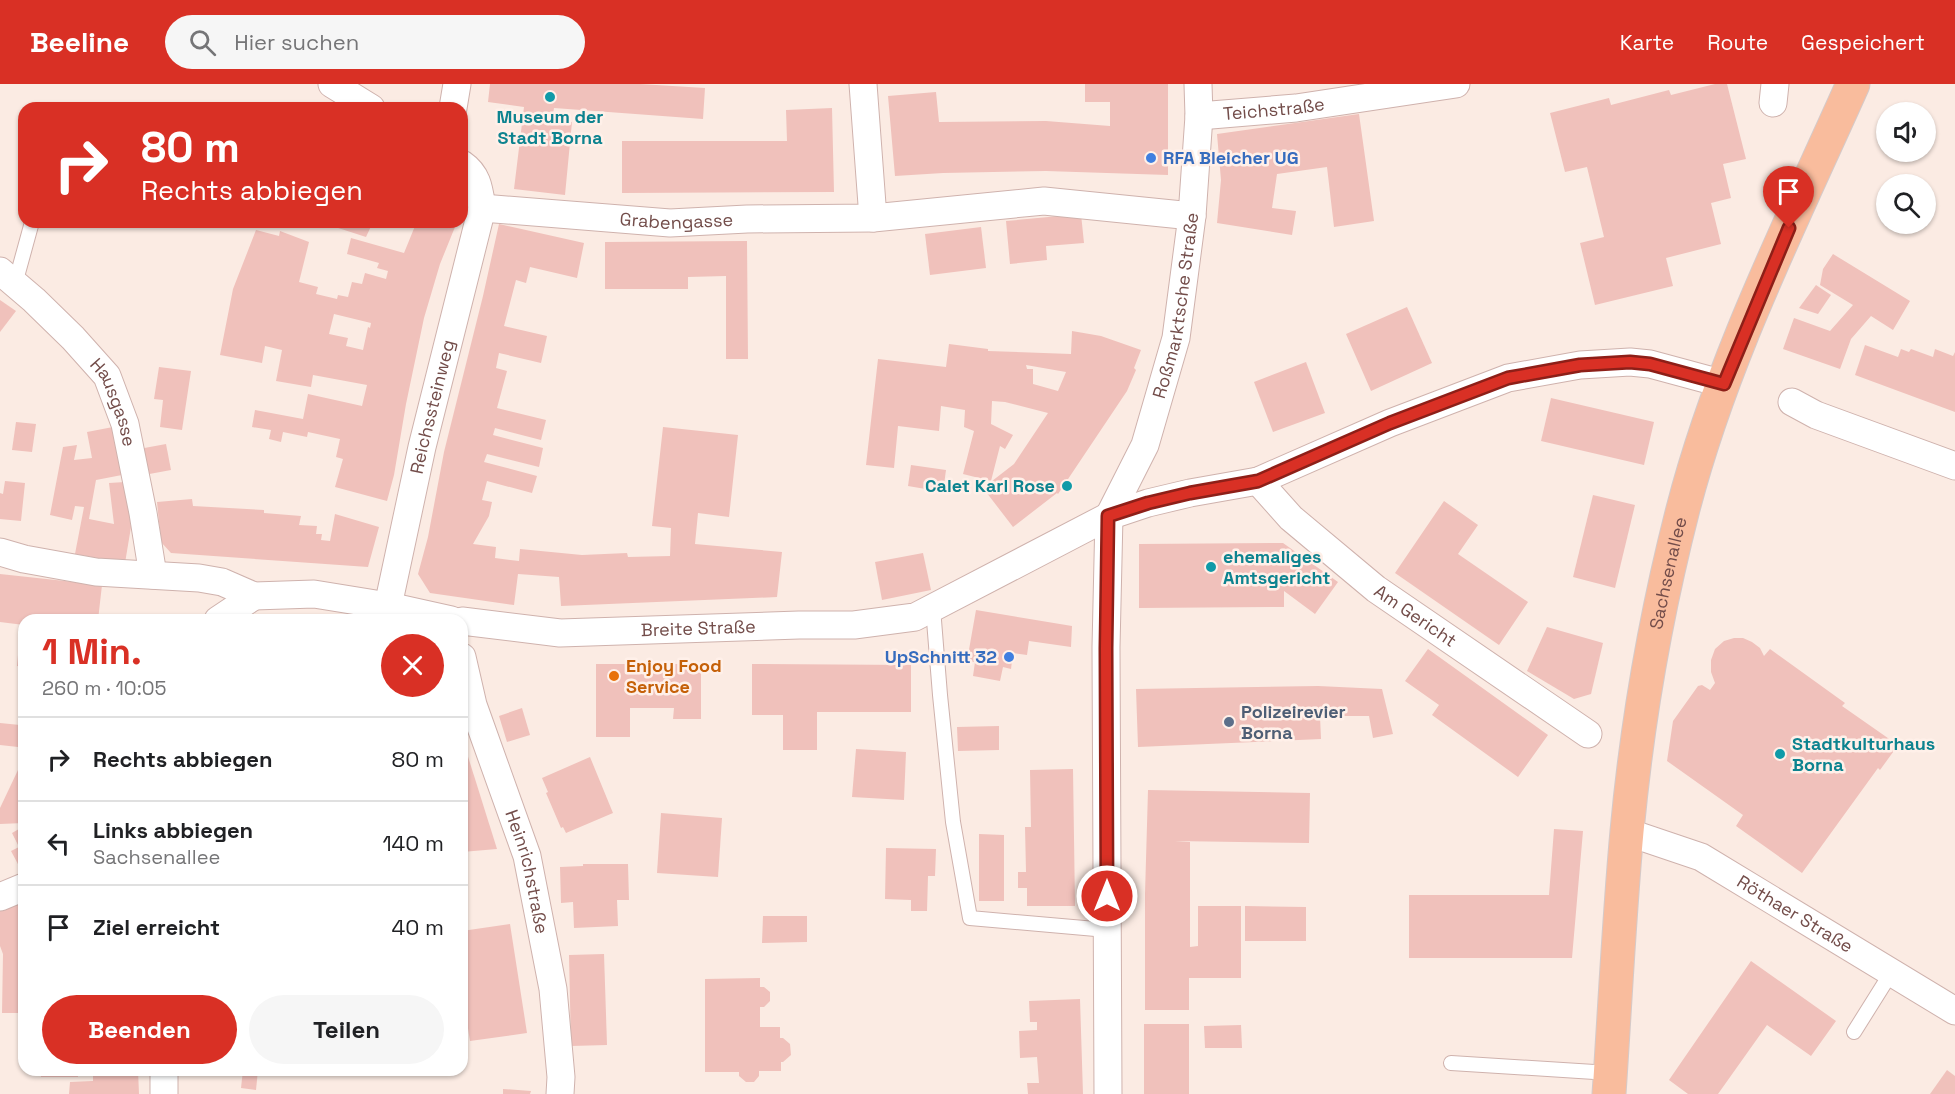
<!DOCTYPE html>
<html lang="de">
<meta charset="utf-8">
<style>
body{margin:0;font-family:"Space Grotesk",sans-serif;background:#f6f6f6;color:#202124;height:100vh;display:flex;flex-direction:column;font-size:22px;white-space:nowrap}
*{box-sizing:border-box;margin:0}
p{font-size:20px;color:#757577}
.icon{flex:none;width:33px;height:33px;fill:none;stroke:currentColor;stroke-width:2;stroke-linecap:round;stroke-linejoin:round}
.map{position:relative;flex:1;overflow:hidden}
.sheet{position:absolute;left:18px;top:530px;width:450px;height:462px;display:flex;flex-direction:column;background:#fff;border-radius:18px;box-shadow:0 2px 4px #0004}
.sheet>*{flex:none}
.banner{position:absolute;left:18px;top:18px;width:450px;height:126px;border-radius:18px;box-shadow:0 2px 4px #0004;background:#d93025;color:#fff;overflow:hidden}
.buttons{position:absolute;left:1876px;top:18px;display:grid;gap:12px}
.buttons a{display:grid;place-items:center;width:60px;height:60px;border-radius:50%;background:#fff;box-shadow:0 2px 4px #0004;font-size:30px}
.pin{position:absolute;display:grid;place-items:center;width:51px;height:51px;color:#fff;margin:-62px -26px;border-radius:50% 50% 50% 0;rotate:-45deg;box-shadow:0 0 6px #0007}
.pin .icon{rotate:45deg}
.me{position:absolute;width:66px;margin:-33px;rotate:0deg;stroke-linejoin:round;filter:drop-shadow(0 0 4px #0008)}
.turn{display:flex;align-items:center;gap:21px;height:126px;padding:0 24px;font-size:27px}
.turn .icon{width:78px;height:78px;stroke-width:2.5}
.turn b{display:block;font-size:42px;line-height:51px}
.round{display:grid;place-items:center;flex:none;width:63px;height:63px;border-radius:32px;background:#f6f6f6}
.overview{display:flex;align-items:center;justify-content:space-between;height:102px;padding:0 24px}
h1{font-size:36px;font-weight:600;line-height:45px;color:#d93025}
.action{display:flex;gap:12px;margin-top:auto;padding:12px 24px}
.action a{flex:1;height:69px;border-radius:36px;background:#d93025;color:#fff;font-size:24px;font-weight:600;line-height:69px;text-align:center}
.action a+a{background:#f6f6f6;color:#202124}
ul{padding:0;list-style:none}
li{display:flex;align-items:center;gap:18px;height:84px;padding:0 24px;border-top:2px solid #e0e0e0}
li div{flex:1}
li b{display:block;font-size:22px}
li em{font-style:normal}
header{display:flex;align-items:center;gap:36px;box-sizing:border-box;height:84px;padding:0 30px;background:#d93025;color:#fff}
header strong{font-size:28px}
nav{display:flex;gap:33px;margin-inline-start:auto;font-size:21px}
.search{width:420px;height:54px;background:#f6f6f6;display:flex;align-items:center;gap:15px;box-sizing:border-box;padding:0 21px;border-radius:33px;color:#757577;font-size:22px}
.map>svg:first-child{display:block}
.building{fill:#f0c1bb;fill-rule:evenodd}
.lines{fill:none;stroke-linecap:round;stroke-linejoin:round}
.service-casing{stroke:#cfb2ad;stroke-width:16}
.minor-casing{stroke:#cfb2ad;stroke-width:29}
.primary-casing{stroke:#d5cac9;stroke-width:35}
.service{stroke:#fff;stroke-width:14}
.minor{stroke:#fff;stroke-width:27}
.primary{stroke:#f9bc9d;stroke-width:33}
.route-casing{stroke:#8d1f18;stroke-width:15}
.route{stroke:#d93025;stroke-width:10}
.culture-dot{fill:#0f9aa8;stroke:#fff0e9;stroke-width:2}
.shop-dot{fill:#3f7fe0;stroke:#fff0e9;stroke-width:2}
.food-dot{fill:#e8710a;stroke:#fff0e9;stroke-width:2}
.service-dot{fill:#5c6f8a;stroke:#fff0e9;stroke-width:2}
.labels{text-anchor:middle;stroke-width:5;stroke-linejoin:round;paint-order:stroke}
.street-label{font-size:18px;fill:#734d4a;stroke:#fff0e9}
.culture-label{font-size:18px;font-weight:bold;fill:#0d838f;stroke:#fff0e9;text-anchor:start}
.shop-label{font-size:18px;font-weight:bold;fill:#366cbe;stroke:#fff0e9;text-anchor:start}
.food-label{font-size:18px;font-weight:bold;fill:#c56008;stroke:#fff0e9;text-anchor:start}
.service-label{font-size:18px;font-weight:bold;fill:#4e5e75;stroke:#fff0e9;text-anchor:start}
</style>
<header>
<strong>Beeline</strong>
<div class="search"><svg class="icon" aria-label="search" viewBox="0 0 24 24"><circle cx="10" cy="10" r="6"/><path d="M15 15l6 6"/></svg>Hier suchen</div>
<nav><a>Karte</a><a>Route</a><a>Gespeichert</a></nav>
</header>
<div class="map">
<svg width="1955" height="1010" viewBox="0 0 1955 1010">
<rect width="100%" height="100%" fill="#fbebe3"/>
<g class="building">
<polygon points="490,0 640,0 705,4 703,35 554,24 552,36 572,38 565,111 514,105 524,23 488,18"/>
<polygon points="1085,0 1168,0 1168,91 1046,87 943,89 895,92 888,12 936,8 939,38 1046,37 1110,42 1110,18 1085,18"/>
<polygon points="1715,0 1727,0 1746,75 1723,80 1731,114 1711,119 1721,160 1666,174 1673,202 1595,221 1580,159 1604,153 1587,83 1565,88 1550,29 1609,14 1611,21 1669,6 1671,11"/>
<polygon points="832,24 834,108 622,109 622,57 787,57 786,26"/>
<polygon points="1359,30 1374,137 1334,143 1327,83 1277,90 1272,124 1296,127 1292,151 1217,139 1221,96 1217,50"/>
<polygon points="1081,130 1084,159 1046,162 1047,176 1010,180 1006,137"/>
<polygon points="334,138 373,138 366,153 332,142"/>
<path d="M406 138H457L440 180 424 234 406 320 394 391 387 417 335 403 343 375 336 373 340 355 308 348 307 353 283 348 281 358 269 355 271 346 252 343 255 326 303 335 308 310 362 322 367 301 313 291 311 303 276 297 282 266 265 262 262 279 220 271 233 205 256 146 279 152 280 147 309 158 299 198 318 203 316 210 337 215 338 211 348 213 352 198 362 200 365 189 386 195 388 187 377 184 379 179 347 170 351 154 404 169 415 142ZM334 230 371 239 370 244 368 243 363 266 346 262 348 254 329 250Z"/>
<polygon points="499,140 584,159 577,194 530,183 526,199 516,196 504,242 547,252 541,279 499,269 496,284 507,287 497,324 546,336 541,356 495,344 493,351 543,364 539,383 487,370 484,378 537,392 532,409 487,397 482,416 492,418 489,432 473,460 496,463 495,474 519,477 520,465 582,471 627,469 628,473 670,472 671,444 652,442 663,343 738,351 729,433 698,429 695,460 782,468 777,513 561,522 559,493 518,490 514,521 430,509 418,490 428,453 444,368 483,212"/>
<polygon points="981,143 986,184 930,191 925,150"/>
<polygon points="747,157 748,275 726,275 726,192 688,193 688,205 605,205 605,158"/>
<polygon points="1833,170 1910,217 1893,246 1871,232 1851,255 1840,285 1783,265 1794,234 1830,247 1853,221 1820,201 1823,185"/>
<polygon points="1816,201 1831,211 1818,230 1799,224"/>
<polygon points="0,216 16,227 0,248"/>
<polygon points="1407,223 1432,279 1371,307 1346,250"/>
<path d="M1072 247 1101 252 1141 266 1134 284 1136 286 1127 307 1058 410 1057 409 1013 443 983 404 1014 380 1048 329 1005 318 992 317 991 340 1013 351 1005 365 1000 362 991 397 963 390 974 347 964 343 965 326 941 322 939 347 898 342 894 384 866 381 878 275 946 283 949 260 988 265V267L1071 270ZM1026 281 1066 288 1058 307 1033 300V285H1027Z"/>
<polygon points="1865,261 1898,273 1901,265 1909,268 1911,265 1933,273 1935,265 1953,272 1955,268 1955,328 1855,291"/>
<polygon points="1306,278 1325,329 1273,348 1254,298"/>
<polygon points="159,283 191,287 182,346 160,343 163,316 154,315"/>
<polygon points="1551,314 1654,338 1644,381 1541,357"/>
<polygon points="16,338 36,340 32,368 12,366"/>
<polygon points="113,343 122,391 96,396 89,435 114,440 109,399 125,398 131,443 125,479 75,470 84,423 75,422 72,436 50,431 63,363 77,361 74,376 92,374 87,348"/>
<polygon points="166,360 171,386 144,391 139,365"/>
<polygon points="911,381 946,386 943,408 908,402"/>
<polygon points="5,397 25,399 21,437 0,435 0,409 3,410"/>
<polygon points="1593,411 1635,421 1615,504 1573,493"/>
<polygon points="192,415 193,422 264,426 264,429 301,432 299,441 317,442 316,450 322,450 321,456 330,457 335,430 379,443 368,483 171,469 161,458 157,418"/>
<polygon points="1444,417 1478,441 1458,470 1528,518 1499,561 1395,489"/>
<polygon points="1283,459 1338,498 1315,530 1284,507 1284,523 1139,524 1139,460"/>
<polygon points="923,469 931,506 882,516 875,478"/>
<polygon points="0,490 102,501 98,536 24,536 24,541 0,538"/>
<polygon points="976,526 1072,542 1071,563 1029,557 1027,571 1013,569 1011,585 1003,583 1000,597 973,592 975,578 967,577"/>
<polygon points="1547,543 1603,559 1591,610 1574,615 1527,587"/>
<polygon points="20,549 24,550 24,583 17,582"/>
<polygon points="1734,554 1743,554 1752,558 1760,564 1764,572 1770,565 1845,619 1842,622 1895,659 1893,661 1896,664 1880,686 1878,684 1802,789 1736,742 1743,731 1667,677 1673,637 1698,602 1702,601 1710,606 1715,599 1711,588 1711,576 1715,565 1724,557"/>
<polygon points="1428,565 1548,651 1518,693 1432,631 1439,621 1405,597"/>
<polygon points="596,580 701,580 701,635 673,635 674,624 630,624 630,653 596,653"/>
<polygon points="752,580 911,581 911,628 817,628 817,666 783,666 783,631 752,631"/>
<polygon points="1318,602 1382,605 1393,650 1373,654 1369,632 1320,632 1321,655 1138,663 1136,605"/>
<polygon points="522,624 530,651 507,658 499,632"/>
<polygon points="0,639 20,641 18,663 0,661"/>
<polygon points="999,642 999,666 958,667 957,643"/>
<polygon points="462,663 465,663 497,765 462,768"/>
<polygon points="856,665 906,668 904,716 852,713"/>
<polygon points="590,673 613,729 566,749 563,743 561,744 546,709 548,708 542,694"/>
<polygon points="1073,685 1075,822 1027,822 1027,804 1018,804 1018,788 1026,788 1025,743 1031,743 1030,686"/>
<polygon points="18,686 24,690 24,739 0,740 0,724"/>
<polygon points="1148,706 1310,709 1309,759 1175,757 1190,758 1190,863 1198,862 1198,822 1241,822 1241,894 1189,894 1189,926 1145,926 1145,810"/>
<polygon points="661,729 722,734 718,793 657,789"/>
<polygon points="24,742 24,780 19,782 11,767 19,763 12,749"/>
<polygon points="1554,745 1583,747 1572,874 1409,874 1409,811 1549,811"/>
<polygon points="979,750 1004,751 1004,817 979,817"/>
<polygon points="886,764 936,765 935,792 928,792 927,827 911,827 911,816 885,815"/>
<polygon points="583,780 628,780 629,816 617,816 618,842 574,844 573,818 561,819 560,783 583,782"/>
<polygon points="24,813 24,929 2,929 3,870 0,862 0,824"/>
<polygon points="1245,822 1306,823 1306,857 1245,857"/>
<polygon points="763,832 807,832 807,858 762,859"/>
<polygon points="510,840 527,949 470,957 462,906 462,847"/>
<polygon points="604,870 607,961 571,962 569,871"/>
<polygon points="1751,877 1836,937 1811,972 1767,941 1718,1010 1688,1010 1669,996"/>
<polygon points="760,894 760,903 764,903 770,908 770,917 764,923 760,923 760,943 780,943 780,954 783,954 790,960 791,971 783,978 781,978 781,987 759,987 759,992 754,998 746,998 739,992 739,988 705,988 705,895"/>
<polygon points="1080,915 1083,1010 1028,1010 1027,999 1039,999 1037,973 1020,974 1019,947 1037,946 1037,938 1030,938 1029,917"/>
<rect x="1144" y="940" width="45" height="70"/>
<polygon points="1241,941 1242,964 1205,964 1204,942"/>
<polygon points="40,986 78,986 78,993 41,993"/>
<polygon points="93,986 138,986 139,1010 69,1010 70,998 93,997"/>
<polygon points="243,986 258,986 256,1006 241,1004"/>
<polygon points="1947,986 1955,992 1955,1010 1930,1010"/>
<polygon points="503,1005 531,1007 530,1010 503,1010"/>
</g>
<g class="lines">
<defs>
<g id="service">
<polyline points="15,200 32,138"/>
<polyline points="933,524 940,611 953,738 970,834 1107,846"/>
<polyline points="1854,948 1891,889"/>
<polyline points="1451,979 1610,989"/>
</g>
<g id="minor">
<polyline points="332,0 371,24"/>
<polyline points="863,0 873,134"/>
<polyline points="1773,19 1775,0"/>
<polyline points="453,24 457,0"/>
<path id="s1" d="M1199 32 1296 24 1456 0"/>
<path id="s2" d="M482 124 670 139 747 135 873 134 1044 117 1192 132"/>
<path id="s3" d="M0 187 34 216 73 254 107 292 125 340 143 429 153 491"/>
<polyline points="1792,318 1816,331 1955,382"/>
<path id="s4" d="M1258 397 1291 434 1376 505 1588 650"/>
<polyline points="0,468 24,475 96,488 199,494 222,498 254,512 314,510 388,522 451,536"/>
<path id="s5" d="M388 522 422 363 482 124C479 105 478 91 462 80"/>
<polyline points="218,536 254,512"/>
<path id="s6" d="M462 537 560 549 799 541H854L915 533 1109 432 1148 419 1190 409 1258 397 1390 339 1508 294 1580 281 1630 278 1650 280 1724 300"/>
<path id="s7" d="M462 573 473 621 527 772 553 905 561 993 560 1010"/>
<path id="s8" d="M1627 748 1701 773 1955 927"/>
<polyline points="0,813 24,803"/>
<polyline points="164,986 164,1010"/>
<path id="s9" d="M1108 1010 1106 563 1109 432 1145 361 1176 254 1192 132 1199 32 1198 0"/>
</g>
<g id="primary">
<path id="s10" d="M1609 1010C1615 922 1619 834 1627 747 1637 639 1656 530 1683 425 1721 278 1791 139 1853 0"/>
</g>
</defs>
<use href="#service" class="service-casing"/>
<use href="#minor" class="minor-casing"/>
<use href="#primary" class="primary-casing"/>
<use href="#service" class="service"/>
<use href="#minor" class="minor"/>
<use href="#primary" class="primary"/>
</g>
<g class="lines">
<defs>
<polyline id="route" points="1107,812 1106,564 1108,432 1148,419 1190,409 1258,397 1390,339 1508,294 1580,281 1630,278 1650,280 1724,300 1789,144"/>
</defs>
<use href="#route" class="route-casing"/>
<use href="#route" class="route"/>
</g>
<g class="culture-dot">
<circle cx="550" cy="13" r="6"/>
<circle cx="1067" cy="402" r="6"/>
<circle cx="1211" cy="483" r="6"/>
<circle cx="1780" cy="670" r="6"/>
</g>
<g class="shop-dot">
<circle cx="1151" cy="74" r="6"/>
<circle cx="1009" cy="573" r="6"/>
</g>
<circle class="food-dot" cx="614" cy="592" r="6"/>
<circle class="service-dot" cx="1229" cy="638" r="6"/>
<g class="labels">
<g class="street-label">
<text dy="6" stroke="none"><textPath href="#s1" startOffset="75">Teichstraße</textPath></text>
<text dy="6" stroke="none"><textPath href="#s2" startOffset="195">Grabengasse</textPath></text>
<text dy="6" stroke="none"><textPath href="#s9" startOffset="801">Roßmarktsche Straße</textPath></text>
<text dy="6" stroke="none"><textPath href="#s3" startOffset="177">Hausgasse</textPath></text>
<text dy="6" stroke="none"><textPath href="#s5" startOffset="204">Reichssteinweg</textPath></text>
<text dy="6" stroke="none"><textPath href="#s10" startOffset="525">Sachsenallee</textPath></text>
<text dy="6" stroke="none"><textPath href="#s4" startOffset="208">Am Gericht</textPath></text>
<text dy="6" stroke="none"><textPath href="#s6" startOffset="237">Breite Straße</textPath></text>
<text dy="6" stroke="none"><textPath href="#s7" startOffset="225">Heinrichstraße</textPath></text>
<text dy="6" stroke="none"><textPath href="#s8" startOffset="188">Röthaer Straße</textPath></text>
</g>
<g class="culture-label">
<text x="550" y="39" text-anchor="middle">Museum der<tspan x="550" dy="21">Stadt Borna</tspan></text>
<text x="1055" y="408" text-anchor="end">Calet Karl Rose</text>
<text x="1223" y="479">ehemaliges<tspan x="1223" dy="21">Amtsgericht</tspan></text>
<text x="1792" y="666">Stadtkulturhaus<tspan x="1792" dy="21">Borna</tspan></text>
</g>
<g class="shop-label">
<text x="1163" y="80">RFA Bleicher UG</text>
<text x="997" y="579" text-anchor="end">UpSchnitt 32</text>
</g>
<g class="food-label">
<text x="626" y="588">Enjoy Food<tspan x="626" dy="21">Service</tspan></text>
</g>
<g class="service-label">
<text x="1241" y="634">Polizeirevier<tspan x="1241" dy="21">Borna</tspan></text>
</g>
</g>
</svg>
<div class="buttons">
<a><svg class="icon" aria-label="sound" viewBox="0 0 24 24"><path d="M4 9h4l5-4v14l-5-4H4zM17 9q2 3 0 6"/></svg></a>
<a><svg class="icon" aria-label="search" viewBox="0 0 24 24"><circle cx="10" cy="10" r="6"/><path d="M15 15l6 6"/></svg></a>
</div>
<div class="pin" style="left:1789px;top:144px;background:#d93025"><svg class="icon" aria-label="arrive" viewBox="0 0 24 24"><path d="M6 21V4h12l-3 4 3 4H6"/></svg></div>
<svg class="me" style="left:1107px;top:812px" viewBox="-20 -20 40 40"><circle r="17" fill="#d93025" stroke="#fff" stroke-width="3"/><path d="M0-11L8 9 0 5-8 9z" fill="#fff"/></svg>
<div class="banner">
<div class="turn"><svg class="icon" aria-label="right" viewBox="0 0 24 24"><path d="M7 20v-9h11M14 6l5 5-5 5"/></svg><div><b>80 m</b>Rechts abbiegen</div></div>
</div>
<section class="sheet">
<div class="overview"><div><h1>1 Min.</h1><p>260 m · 10:05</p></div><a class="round" style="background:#d93025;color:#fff"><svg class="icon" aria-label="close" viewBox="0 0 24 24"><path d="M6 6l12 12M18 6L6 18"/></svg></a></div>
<ul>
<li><svg class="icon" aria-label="right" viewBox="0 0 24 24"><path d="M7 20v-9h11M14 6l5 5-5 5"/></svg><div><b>Rechts abbiegen</b></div><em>80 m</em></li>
<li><svg class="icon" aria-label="left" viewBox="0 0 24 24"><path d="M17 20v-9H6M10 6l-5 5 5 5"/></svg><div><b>Links abbiegen</b><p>Sachsenallee</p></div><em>140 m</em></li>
<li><svg class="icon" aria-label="arrive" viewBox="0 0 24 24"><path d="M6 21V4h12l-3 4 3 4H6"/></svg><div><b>Ziel erreicht</b></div><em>40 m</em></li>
</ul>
<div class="action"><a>Beenden</a><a>Teilen</a></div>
</section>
</div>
